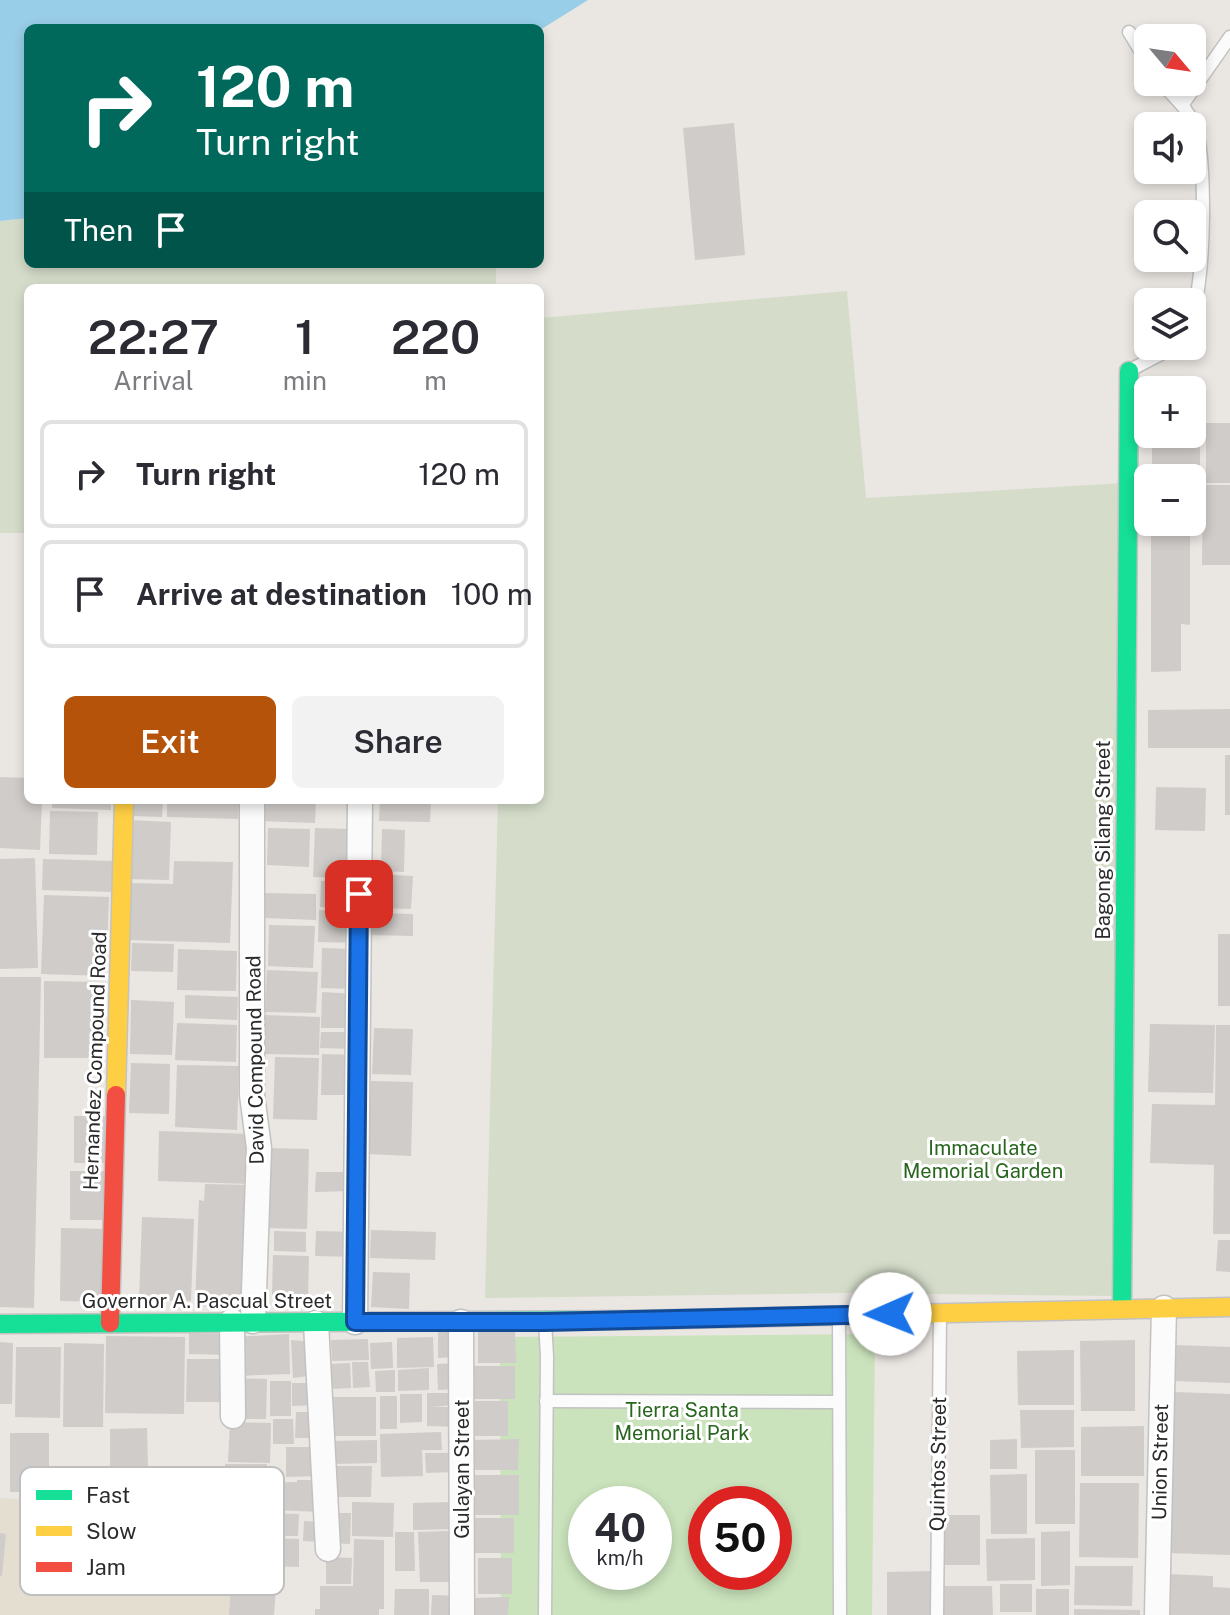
<!DOCTYPE html>
<meta charset="utf-8">
<style>
body{margin:0;font-family:"Public Sans",sans-serif;background:#f2f2f3;color:#2b2b33;height:100vh;display:flex;flex-direction:column;font-size:30px;white-space:nowrap}
*{box-sizing:border-box;margin:0}
p{font-size:26px;color:#7c7c81}
.icon{flex:none;width:44px;height:44px;fill:none;stroke:currentColor;stroke-width:2;stroke-linecap:round;stroke-linejoin:round}
.map{position:relative;flex:1;overflow:hidden}
.panel{position:absolute;left:24px;top:284px;width:520px;height:520px;display:flex;flex-direction:column;background:#fff;border-radius:12px;box-shadow:0 4px 12px #0003}
.panel>*{flex:none}
.guide{position:absolute;left:24px;top:24px;width:520px;height:244px;border-radius:12px;box-shadow:0 4px 12px #0003;background:#00695c;color:#fff;overflow:hidden}
.needle{width:52px;rotate:119deg}
.controls{position:absolute;left:1134px;top:24px;display:grid;gap:16px}
.controls a{display:grid;place-items:center;width:72px;height:72px;border-radius:12px;background:#fff;box-shadow:0 4px 12px #0003;font-size:40px}
.speed{position:absolute;left:568px;top:1486px;display:flex;gap:16px;font-size:40px;font-weight:700;text-align:center}
.speed>*{display:grid;place-content:center;width:104px;height:104px;border-radius:50%;background:#fff;box-shadow:0 4px 12px #0003;line-height:1}
.speed small{font-size:20px;font-weight:400}
.speed .limit{border:12px solid #d22;background:#fff;color:#111}
.pin{position:absolute;display:grid;place-items:center;width:68px;height:68px;color:#fff;margin:-34px;border-radius:16px;box-shadow:0 4px 12px #0006}
.me{position:absolute;width:88px;margin:-44px;rotate:269deg;stroke-linejoin:round;filter:drop-shadow(0 0 6px #0008)}
.turn{display:flex;align-items:center;gap:28px;height:168px;padding:0 40px;font-size:36px}
.turn .icon{width:104px;height:104px;stroke-width:2.5}
.turn b{display:block;font-size:56px;line-height:68px}
.then{display:flex;align-items:center;height:76px;padding:0 40px;background:#0003;gap:16px;font-size:30px}
.eta{display:flex;justify-content:space-evenly;align-items:center;height:136px;text-align:center}
.eta b{font-size:48px;font-weight:600;line-height:56px}
.primary-button{display:flex;gap:16px;margin-top:auto;padding:16px 40px}
.primary-button a{flex:1;height:92px;border-radius:12px;background:#b45309;color:#fff;font-size:32px;font-weight:600;line-height:92px;text-align:center}
.primary-button a+a{background:#f2f2f3;color:#2b2b33}
ul{padding:0;list-style:none}
li{display:flex;align-items:center;gap:24px;height:108px;margin:0 16px 12px;padding:0 24px;border:4px solid #e1e1e2;border-radius:12px}
li div{flex:1}
li b{display:block;font-size:30px}
li em{font-style:normal}
.map>svg:first-child{display:block}
.education{fill:#e4ded1}
.green{fill:#cae3bc;fill-rule:evenodd}
.cemetery{fill:#d5ddca}
.water{fill:#99cee8}
.building{fill:#cfccc9}
.lines{fill:none;stroke-linecap:round;stroke-linejoin:round}
.lane-casing{stroke:#c3c2c2;stroke-width:15}
.street-casing{stroke:#c3c2c2;stroke-width:27}
.fast-casing{stroke:#c3c2c2;stroke-width:21}
.slow-casing{stroke:#c3c2c2;stroke-width:21}
.jam-casing{stroke:#c3c2c2;stroke-width:21}
.lane{stroke:#fcfbfb;stroke-width:12}
.street{stroke:#fcfbfb;stroke-width:24}
.fast{stroke:#16e098;stroke-width:18}
.slow{stroke:#ffcf43;stroke-width:18}
.jam{stroke:#f24e42;stroke-width:18}
.route-casing{stroke:#114b97;stroke-width:20}
.route{stroke:#1a73e8;stroke-width:14}
.labels{text-anchor:middle;stroke-width:6;stroke-linejoin:round;paint-order:stroke}
.street-label{font-size:20px;fill:#2b2b2b;stroke:#fff}
.park-label{font-size:20px;fill:#28661e;stroke:#fff}
.key{fill:#fff;stroke:#bfbfbf;stroke-width:2}
.key-label{font-size:22px;fill:#2b2b2b}
</style>
<div class="map">
<svg width="1230" height="1615" viewBox="0 0 1230 1615">
<rect width="100%" height="100%" fill="#eae6e2"/>
<polygon class="education" points="0,1498 264,1517 261,1615 0,1615"/>
<path class="green" d="M875 1334 872 1615H501L500 1337ZM586 1504H654V1572H586ZM706 1504H774V1572H706Z"/>
<g class="cemetery">
<polygon points="28,218 28,264 496,264 496,288 28,288 28,533 0,533 0,221"/>
<polygon points="847,291 866,498 1125,483 1115,1296 847,1293 485,1298 498,800 540,800 540,318"/>
</g>
<polygon class="water" points="0,0 588,0 540,30 28,28 28,218 0,221"/>
<g class="building">
<polygon points="734,123 745,255 695,260 683,128"/>
<rect x="1206" y="423" width="24" height="60"/>
<polygon points="1192,426 1200,426 1200,482 1192,482 1192,478 1152,478 1152,434 1192,434"/>
<polygon points="1203,485 1230,485 1230,565 1202,565"/>
<polygon points="1151,522 1190,522 1190,625 1181,624 1181,671 1151,672"/>
<polygon points="1230,709 1230,748 1148,748 1148,710"/>
<rect x="1225" y="755" width="5" height="60"/>
<polygon points="0,777 28,778 28,800 42,800 40,850 0,848"/>
<polygon points="1156,787 1206,788 1205,831 1155,830"/>
<polygon points="52,800 111,800 111,810 52,808"/>
<polygon points="132,800 163,800 162,817 132,816"/>
<polygon points="167,800 239,800 238,819 167,817"/>
<polygon points="261,800 316,800 315,823 260,821"/>
<polygon points="380,800 431,800 430,822 379,821"/>
<polygon points="50,811 98,812 97,855 49,854"/>
<polygon points="129,820 171,822 169,880 127,879"/>
<polygon points="268,828 310,829 309,867 267,865"/>
<polygon points="315,828 349,829 348,878 313,877"/>
<polygon points="382,829 405,830 404,872 381,871"/>
<polygon points="35,858 38,968 0,969 0,859"/>
<polygon points="43,859 113,861 112,892 42,890"/>
<polygon points="174,861 233,862 230,943 129,940 131,883 173,884"/>
<polygon points="376,874 413,876 411,909 375,908"/>
<polygon points="321,881 357,881 356,908 320,907"/>
<polygon points="265,893 316,894 316,920 264,918"/>
<polygon points="44,895 109,897 106,976 41,974"/>
<polygon points="319,910 358,912 358,943 318,942"/>
<polygon points="370,913 413,914 413,936 370,935"/>
<polygon points="269,925 315,926 313,968 268,966"/>
<rect x="1218" y="934" width="12" height="72"/>
<polygon points="132,943 174,944 173,972 131,971"/>
<polygon points="322,948 354,949 353,989 321,988"/>
<polygon points="178,949 237,951 236,991 177,990"/>
<polygon points="267,970 318,972 316,1013 265,1012"/>
<polygon points="0,977 41,977 34,1308 0,1307"/>
<polygon points="44,981 105,982 104,1058 44,1058"/>
<polygon points="322,992 356,994 356,1028 321,1028"/>
<polygon points="185,995 238,997 237,1020 185,1018"/>
<polygon points="131,1000 174,1002 172,1055 130,1054"/>
<polygon points="263,1015 320,1017 319,1055 262,1054"/>
<polygon points="177,1023 237,1025 236,1062 175,1060"/>
<polygon points="1150,1024 1215,1025 1213,1093 1148,1092"/>
<polygon points="1216,1025 1230,1025 1230,1234 1213,1234 1214,1165 1150,1163 1152,1104 1215,1105"/>
<polygon points="374,1028 413,1029 411,1075 372,1074"/>
<polygon points="321,1032 356,1032 355,1049 320,1048"/>
<polygon points="322,1054 356,1055 355,1095 321,1095"/>
<polygon points="275,1057 319,1058 317,1120 273,1119"/>
<polygon points="131,1063 170,1064 169,1114 129,1113"/>
<polygon points="177,1065 239,1066 237,1130 175,1127"/>
<polygon points="371,1081 413,1082 411,1156 368,1154"/>
<rect x="74" y="1116" width="38" height="47"/>
<polygon points="159,1131 252,1134 250,1184 158,1181"/>
<polygon points="268,1148 309,1149 307,1229 265,1228"/>
<polygon points="70,1171 112,1171 111,1220 70,1220"/>
<polygon points="316,1172 351,1172 350,1191 315,1192"/>
<polygon points="205,1184 249,1185 245,1308 195,1306 199,1200 204,1201"/>
<polygon points="142,1217 194,1219 191,1301 139,1300"/>
<polygon points="61,1228 110,1229 109,1302 60,1301"/>
<polygon points="371,1230 436,1232 435,1260 370,1258"/>
<polygon points="274,1231 306,1232 306,1252 274,1251"/>
<polygon points="316,1231 354,1232 353,1257 315,1256"/>
<polygon points="1218,1240 1230,1240 1230,1272 1216,1271"/>
<polygon points="273,1255 309,1256 308,1297 272,1295"/>
<polygon points="373,1272 410,1273 409,1309 371,1307"/>
<polygon points="478,1331 515,1331 516,1363 478,1363"/>
<polygon points="438,1332 458,1332 457,1357 438,1358"/>
<polygon points="189,1333 231,1334 230,1355 189,1354"/>
<polygon points="289,1334 290,1374 237,1376 235,1337"/>
<polygon points="106,1336 185,1337 184,1414 105,1413"/>
<polygon points="433,1337 434,1367 397,1368 397,1338"/>
<polygon points="368,1339 369,1360 332,1361 331,1340"/>
<polygon points="291,1340 315,1342 316,1375 293,1378"/>
<polygon points="1135,1340 1135,1411 1081,1411 1080,1341"/>
<polygon points="0,1342 13,1343 12,1404 0,1404"/>
<polygon points="392,1342 393,1368 371,1369 370,1343"/>
<polygon points="64,1343 104,1344 103,1427 63,1427"/>
<polygon points="1176,1345 1230,1347 1230,1383 1174,1381"/>
<polygon points="16,1347 61,1347 60,1418 15,1417"/>
<polygon points="1074,1350 1074,1405 1018,1405 1017,1351"/>
<polygon points="187,1359 223,1359 222,1402 186,1402"/>
<polygon points="352,1362 368,1362 370,1387 353,1388"/>
<polygon points="350,1363 351,1388 329,1389 328,1364"/>
<polygon points="458,1363 459,1389 438,1390 437,1364"/>
<rect x="474" y="1366" width="41" height="33"/>
<polygon points="429,1368 429,1390 398,1391 398,1370"/>
<polygon points="395,1370 395,1392 376,1392 375,1371"/>
<polygon points="234,1378 267,1379 266,1419 235,1419"/>
<rect x="270" y="1381" width="21" height="35"/>
<polygon points="292,1383 316,1383 317,1405 292,1406"/>
<polygon points="1173,1392 1230,1394 1230,1555 1167,1553"/>
<polygon points="427,1393 454,1393 454,1405 431,1407 459,1407 459,1427 427,1426"/>
<polygon points="400,1394 422,1394 422,1422 400,1423"/>
<rect x="380" y="1396" width="17" height="33"/>
<rect x="333" y="1397" width="43" height="39"/>
<rect x="475" y="1401" width="33" height="35"/>
<polygon points="1020,1410 1074,1410 1074,1447 1021,1448"/>
<polygon points="296,1412 319,1412 321,1438 295,1438"/>
<polygon points="273,1419 293,1419 294,1444 273,1444"/>
<polygon points="230,1422 271,1423 270,1463 228,1462"/>
<polygon points="1144,1426 1144,1476 1081,1476 1081,1427"/>
<polygon points="147,1428 148,1470 110,1470 110,1429"/>
<polygon points="441,1432 442,1450 422,1450 423,1476 381,1477 380,1434"/>
<rect x="10" y="1433" width="39" height="59"/>
<polygon points="519,1439 518,1470 469,1470 469,1440"/>
<polygon points="1017,1439 1017,1469 990,1469 990,1440"/>
<polygon points="377,1440 377,1463 334,1464 334,1441"/>
<polygon points="286,1447 320,1447 320,1476 286,1477"/>
<rect x="1035" y="1450" width="40" height="74"/>
<polygon points="425,1453 455,1453 455,1472 426,1473"/>
<polygon points="225,1464 267,1464 266,1512 224,1512"/>
<polygon points="334,1466 372,1466 371,1497 334,1497"/>
<polygon points="1027,1474 1027,1534 991,1534 990,1475"/>
<rect x="467" y="1475" width="52" height="40"/>
<polygon points="297,1480 322,1480 323,1512 270,1510 269,1483 297,1482"/>
<polygon points="1080,1483 1139,1483 1138,1558 1079,1557"/>
<polygon points="352,1502 394,1503 393,1537 352,1536"/>
<polygon points="452,1502 453,1529 413,1530 413,1503"/>
<polygon points="267,1513 299,1514 298,1536 266,1536"/>
<polygon points="330,1513 351,1513 350,1544 329,1543"/>
<polygon points="943,1515 980,1515 980,1565 944,1565"/>
<rect x="470" y="1518" width="44" height="35"/>
<polygon points="304,1521 325,1522 324,1542 303,1541"/>
<polygon points="450,1531 452,1582 420,1582 418,1532"/>
<polygon points="1070,1531 1070,1585 1041,1586 1041,1532"/>
<polygon points="395,1532 414,1532 415,1571 395,1571"/>
<polygon points="0,1533 6,1534 2,1576 0,1576"/>
<polygon points="271,1538 299,1539 299,1567 270,1566"/>
<polygon points="1035,1538 1035,1580 987,1581 986,1539"/>
<polygon points="354,1539 384,1540 384,1609 379,1609 379,1615 315,1615 315,1609 320,1609 320,1586 353,1586"/>
<polygon points="326,1557 352,1558 351,1584 326,1584"/>
<rect x="478" y="1558" width="34" height="36"/>
<polygon points="1075,1566 1133,1566 1132,1606 1074,1605"/>
<polygon points="232,1570 277,1573 274,1615 229,1615"/>
<polygon points="933,1571 934,1615 887,1615 887,1572"/>
<polygon points="1166,1574 1213,1576 1213,1587 1230,1588 1230,1615 1164,1615"/>
<rect x="1000" y="1584" width="32" height="28"/>
<polygon points="937,1586 992,1586 993,1615 937,1615"/>
<polygon points="395,1589 429,1589 429,1615 394,1615"/>
<rect x="1036" y="1589" width="33" height="26"/>
<polygon points="432,1595 460,1596 459,1615 431,1615"/>
<polygon points="509,1597 508,1615 471,1615 471,1598"/>
<polygon points="1074,1609 1140,1610 1140,1615 1074,1615"/>
</g>
<g class="lines">
<defs>
<g id="lane">
<polyline points="1129,32 1148,63"/>
<path d="M1161 82C1173 97 1187 107 1195 126 1207 155 1205 285 1192 313"/>
<polyline points="1183,104 1230,37"/>
<polyline points="1132,369 1161,354 1169,346"/>
<polyline points="839,1318 840,1615"/>
<polyline points="546,1401 839,1402"/>
<polyline points="545,1615 547,1356 545,1322"/>
<polyline points="937,1615 940,1316"/>
</g>
<g id="street">
<polyline points="252,800 252,1095 259,1148 253,1321"/>
<polyline points="232,1321 233,1416"/>
<polyline points="355,1322 360,800"/>
<polyline points="461,1322 462,1615"/>
<polyline points="316,1323 328,1549"/>
<polyline points="1157,1615 1164,1308"/>
</g>
<g id="fast">
<polyline points="1122,1309 1129,371"/>
<polyline points="0,1324 633,1320"/>
</g>
<g id="slow">
<polyline points="116,1095 124,800"/>
<polyline points="633,1320 1230,1307"/>
</g>
<polyline id="jam" points="110,1323 116,1095"/>
</defs>
<use href="#lane" class="lane-casing"/>
<use href="#street" class="street-casing"/>
<use href="#fast" class="fast-casing"/>
<use href="#slow" class="slow-casing"/>
<use href="#jam" class="jam-casing"/>
<use href="#lane" class="lane"/>
<use href="#street" class="street"/>
<use href="#fast" class="fast"/>
<use href="#slow" class="slow"/>
<use href="#jam" class="jam"/>
</g>
<g class="lines">
<defs>
<polyline id="route" points="359,894 355,1322 545,1322 890,1314"/>
</defs>
<use href="#route" class="route-casing"/>
<use href="#route" class="route"/>
</g>
<g class="labels">
<g class="street-label">
<text transform="translate(1103 840) rotate(-90)" y="7">Bagong Silang Street</text>
<text transform="translate(255 1060) rotate(-91)" y="7">David Compound Road</text>
<text transform="translate(95 1061) rotate(-88)" y="7">Hernandez Compound Road</text>
<text x="207" y="1308">Governor A. Pascual Street</text>
<text transform="translate(1160 1462) rotate(-89)" y="7">Union Street</text>
<text transform="translate(938 1464) rotate(-89)" y="7">Quintos Street</text>
<text transform="translate(462 1469) rotate(-90)" y="7">Gulayan Street</text>
</g>
<g class="park-label">
<text x="983" y="1155">Immaculate<tspan x="983" dy="23">Memorial Garden</tspan></text>
<text x="682" y="1417">Tierra Santa<tspan x="682" dy="23">Memorial Park</tspan></text>
</g>
</g>
<rect x="20" y="1467" width="264" height="128" rx="12" class="key"/>
<rect x="36" y="1490" width="36" height="10" fill="#16e098"/>
<rect x="36" y="1526" width="36" height="10" fill="#ffcf43"/>
<rect x="36" y="1562" width="36" height="10" fill="#f24e42"/>
<g class="key-label">
<text x="86" y="1503">Fast</text>
<text x="86" y="1539">Slow</text>
<text x="86" y="1575">Jam</text>
</g>
</svg>
<div class="controls">
<a><svg class="needle" viewBox="-14 -14 28 28"><path d="M0-13l5 13h-10z" fill="#e53935"/><path d="M0 13l5-13h-10z" fill="#7c7c81"/></svg></a>
<a><svg class="icon" aria-label="sound" viewBox="0 0 24 24"><path d="M4 9h4l5-4v14l-5-4H4zM17 9q2 3 0 6"/></svg></a>
<a><svg class="icon" aria-label="search" viewBox="0 0 24 24"><circle cx="10" cy="10" r="6"/><path d="M15 15l6 6"/></svg></a>
<a><svg class="icon" aria-label="layers" viewBox="0 0 24 24"><path d="M12 4l9 5-9 5-9-5zM3 14l9 5 9-5"/></svg></a>
<a>+</a>
<a>−</a>
</div>
<div class="speed"><div>40<small>km/h</small></div><div class="limit">50</div></div>
<div class="pin" style="left:359px;top:894px;background:#d93025"><svg class="icon" aria-label="arrive" viewBox="0 0 24 24"><path d="M6 21V4h12l-3 4 3 4H6"/></svg></div>
<svg class="me" style="left:890px;top:1314px" viewBox="-20 -20 40 40"><circle r="19" fill="#fff"/><path d="M0-13L10 11 0 6-10 11z" fill="#1a73e8"/></svg>
<div class="guide">
<div class="turn"><svg class="icon" aria-label="right" viewBox="0 0 24 24"><path d="M7 20v-9h11M14 6l5 5-5 5"/></svg><div><b>120 m</b>Turn right</div></div>
<div class="then">Then<svg class="icon" aria-label="arrive" viewBox="0 0 24 24"><path d="M6 21V4h12l-3 4 3 4H6"/></svg></div>
</div>
<section class="panel">
<div class="eta">
<div><b>22:27</b><p>Arrival</p></div>
<div><b>1</b><p>min</p></div>
<div><b>220</b><p>m</p></div>
</div>
<ul>
<li><svg class="icon" aria-label="right" viewBox="0 0 24 24"><path d="M7 20v-9h11M14 6l5 5-5 5"/></svg><div><b>Turn right</b></div><em>120 m</em></li>
<li><svg class="icon" aria-label="arrive" viewBox="0 0 24 24"><path d="M6 21V4h12l-3 4 3 4H6"/></svg><div><b>Arrive at destination</b></div><em>100 m</em></li>
</ul>
<div class="primary-button"><a>Exit</a><a>Share</a></div>
</section>
</div>
